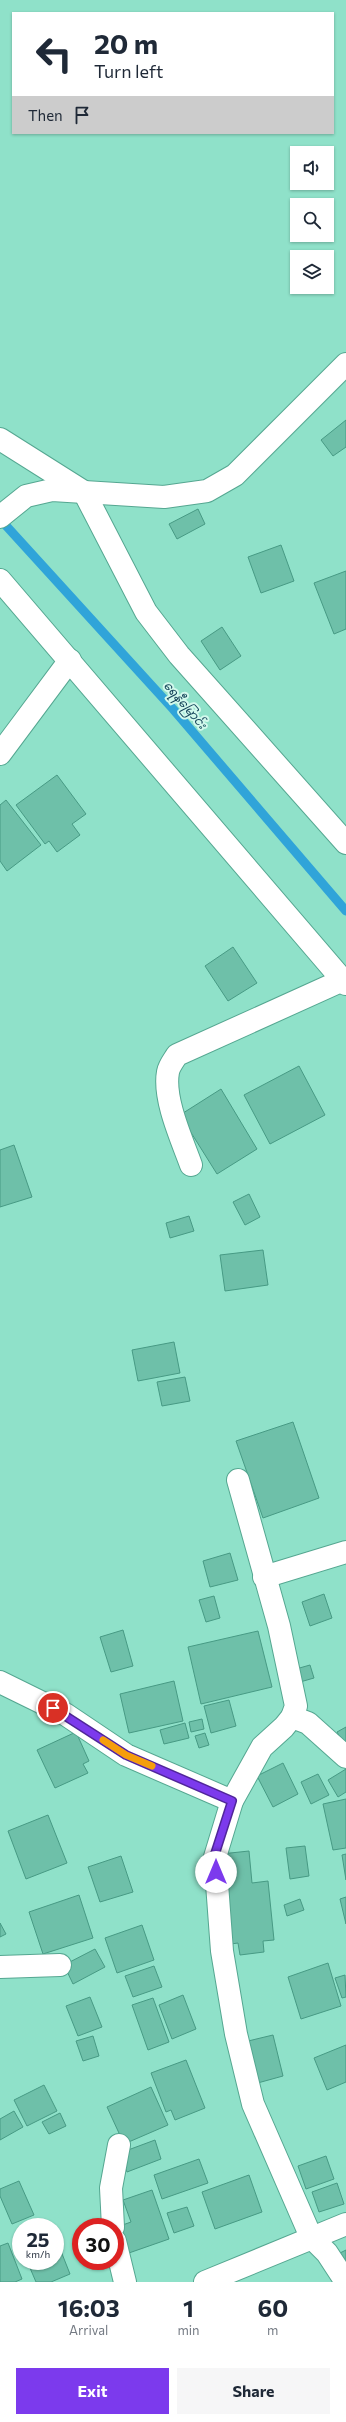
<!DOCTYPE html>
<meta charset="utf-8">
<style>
body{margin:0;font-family:Commissioner,"Noto Sans Myanmar",sans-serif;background:#f6f6f7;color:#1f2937;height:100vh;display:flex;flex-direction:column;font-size:15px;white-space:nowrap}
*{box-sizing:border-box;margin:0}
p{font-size:13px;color:#747a83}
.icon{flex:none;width:22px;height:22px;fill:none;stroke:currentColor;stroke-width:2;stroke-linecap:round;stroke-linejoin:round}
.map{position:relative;height:2282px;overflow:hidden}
.panel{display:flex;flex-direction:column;background:#fff;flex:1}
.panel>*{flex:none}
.guide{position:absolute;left:12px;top:12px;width:322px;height:122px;border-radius:0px;box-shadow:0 1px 3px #0004;background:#fff;color:#1f2937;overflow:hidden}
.fabs{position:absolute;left:290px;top:146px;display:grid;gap:8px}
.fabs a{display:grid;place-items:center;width:44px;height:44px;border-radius:0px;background:#fff;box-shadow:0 1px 3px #0004;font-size:20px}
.speed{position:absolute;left:12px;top:2218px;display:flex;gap:8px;font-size:20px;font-weight:700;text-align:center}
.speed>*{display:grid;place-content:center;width:52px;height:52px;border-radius:50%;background:#fff;box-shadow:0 1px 3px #0004;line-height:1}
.speed small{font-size:10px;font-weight:400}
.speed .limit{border:6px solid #d22;background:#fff;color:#111}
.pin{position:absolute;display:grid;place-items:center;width:34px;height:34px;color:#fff;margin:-17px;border:2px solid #fff;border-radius:50%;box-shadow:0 1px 4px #0007}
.me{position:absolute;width:44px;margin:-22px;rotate:0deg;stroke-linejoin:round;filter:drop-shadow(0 0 3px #0008)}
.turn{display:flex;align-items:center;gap:14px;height:84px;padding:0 16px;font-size:18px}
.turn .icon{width:52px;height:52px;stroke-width:2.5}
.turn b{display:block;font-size:28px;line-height:34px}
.then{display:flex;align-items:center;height:38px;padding:0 16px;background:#0003;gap:8px;font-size:15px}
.eta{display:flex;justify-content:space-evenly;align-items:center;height:68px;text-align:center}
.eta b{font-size:24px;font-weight:700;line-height:28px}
.primary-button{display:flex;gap:8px;margin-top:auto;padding:8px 16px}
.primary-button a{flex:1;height:46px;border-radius:0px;background:#7c3aed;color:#fff;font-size:16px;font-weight:700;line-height:46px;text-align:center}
.primary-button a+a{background:#f6f6f7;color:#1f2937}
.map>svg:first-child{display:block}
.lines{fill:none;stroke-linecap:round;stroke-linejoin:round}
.stream{stroke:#30a4d9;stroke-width:9}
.building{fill:#6ec0a9;stroke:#479a84}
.minor-casing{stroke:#55a791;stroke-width:24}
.minor{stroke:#fff;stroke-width:22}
.route-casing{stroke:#51269a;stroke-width:10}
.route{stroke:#7c3aed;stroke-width:7}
.slow{stroke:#f59e0b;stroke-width:7}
.labels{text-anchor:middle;stroke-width:4;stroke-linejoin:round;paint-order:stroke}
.water-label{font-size:12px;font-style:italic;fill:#144359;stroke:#d2f9ec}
</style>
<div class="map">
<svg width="346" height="2282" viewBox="0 0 346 2282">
<rect width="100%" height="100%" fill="#8fe1c9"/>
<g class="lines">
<polyline class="stream" points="0,519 173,709 346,911"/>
</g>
<g class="building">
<polygon points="346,420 346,447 333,456 321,440"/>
<polygon points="198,509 205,524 177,539 169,524"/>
<polygon points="281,545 294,581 261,593 248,557"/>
<polygon points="346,571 346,629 334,634 314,583"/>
<polygon points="222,627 241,656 220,670 201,641"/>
<polygon points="57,775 86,814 72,824 80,835 57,852 49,841 45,844 16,805"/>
<polygon points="6,800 41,845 7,871 0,861 0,805"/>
<polygon points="233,947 257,983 228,1001 205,966"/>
<polygon points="299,1066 325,1115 270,1144 244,1095"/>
<polygon points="221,1089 257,1149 217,1174 180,1115"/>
<polygon points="14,1145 32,1197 0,1207 0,1150"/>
<polygon points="249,1194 260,1217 245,1225 233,1202"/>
<polygon points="189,1216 194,1231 170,1238 166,1223"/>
<polygon points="263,1250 268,1285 225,1291 220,1255"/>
<polygon points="174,1342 180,1373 138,1381 132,1350"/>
<polygon points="185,1377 190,1401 162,1406 157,1382"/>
<polygon points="293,1422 319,1498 263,1518 236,1441"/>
<polygon points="230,1553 238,1580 210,1587 203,1561"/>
<polygon points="324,1594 332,1618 310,1626 302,1602"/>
<polygon points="214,1596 220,1618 206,1622 199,1600"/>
<polygon points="123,1630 133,1666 111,1672 100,1637"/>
<polygon points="258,1631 272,1687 201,1704 188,1647"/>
<polygon points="310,1665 314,1678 300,1682 296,1669"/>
<polygon points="174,1681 183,1721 129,1733 120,1694"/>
<polygon points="229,1700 236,1726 211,1733 204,1706"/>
<polygon points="202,1719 204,1729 191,1732 189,1722"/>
<polygon points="185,1723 189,1738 164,1744 160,1730"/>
<polygon points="346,1727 346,1748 337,1732"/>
<polygon points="76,1732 89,1761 83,1764 88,1773 55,1788 37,1750"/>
<polygon points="205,1733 209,1745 199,1748 195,1736"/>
<polygon points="283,1763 298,1794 273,1807 257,1776"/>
<polygon points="346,1769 346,1792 338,1797 328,1780"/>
<polygon points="318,1774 329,1795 311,1804 301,1782"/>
<polygon points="346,1799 346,1848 333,1850 323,1804"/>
<polygon points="48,1815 67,1863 26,1879 8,1831"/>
<polygon points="305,1846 309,1876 290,1879 286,1848"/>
<polygon points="249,1851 252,1883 268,1881 274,1940 263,1941 264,1952 240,1955 238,1943 231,1944 221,1854"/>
<polygon points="346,1854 346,1880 342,1855"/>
<polygon points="121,1856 133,1892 100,1902 88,1867"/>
<polygon points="79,1895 93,1938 43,1954 29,1912"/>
<polygon points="346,1897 346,1924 340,1899"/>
<polygon points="300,1899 304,1910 287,1916 284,1905"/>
<polygon points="0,1923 6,1934 0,1937"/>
<polygon points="142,1925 154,1960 117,1973 105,1938"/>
<polygon points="95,1949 105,1967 73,1984 64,1965"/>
<polygon points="328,1963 341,2006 301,2019 288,1977"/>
<polygon points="154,1966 162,1987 133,1997 125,1976"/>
<polygon points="345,1975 346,1997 342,1998 335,1978"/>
<polygon points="183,1995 196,2029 172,2039 159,2005"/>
<polygon points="90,1997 102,2027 78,2036 66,2006"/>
<polygon points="153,1998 169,2042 148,2050 132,2005"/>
<polygon points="273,2035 283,2076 254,2084 244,2042"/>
<polygon points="93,2036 99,2056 83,2061 76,2041"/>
<polygon points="346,2045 346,2082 327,2090 314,2058"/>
<polygon points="186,2060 205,2108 175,2120 171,2110 166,2112 151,2073"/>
<polygon points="44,2085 57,2111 27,2126 14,2100"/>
<polygon points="151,2087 168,2125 124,2144 107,2107"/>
<polygon points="14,2111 23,2127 0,2140 0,2119"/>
<polygon points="60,2113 66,2126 49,2134 42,2122"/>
<polygon points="155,2140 161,2159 127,2172 120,2153"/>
<polygon points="326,2156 334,2179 306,2189 298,2166"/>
<polygon points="199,2159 208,2183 162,2199 154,2175"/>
<polygon points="249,2175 262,2212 215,2229 202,2192"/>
<polygon points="19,2181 34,2215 12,2224 0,2196 0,2189"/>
<polygon points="337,2183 344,2204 319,2212 312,2192"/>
<polygon points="152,2190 169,2239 126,2254 117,2227 131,2222 123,2200"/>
<polygon points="187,2207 194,2226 174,2233 167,2213"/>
<polygon points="55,2236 70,2274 51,2282 36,2282 27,2261 55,2261"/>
<polygon points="8,2243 22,2279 15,2282 0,2282 0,2246"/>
<polygon points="346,2250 346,2270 338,2254"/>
</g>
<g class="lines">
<defs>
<g id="minor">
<polyline points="0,439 84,492 146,612 179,655 346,843"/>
<polyline points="0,517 26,496 52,490 164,497 207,491 235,475 346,364"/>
<polyline points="0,580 346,984"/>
<polyline points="0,754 70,660"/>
<path d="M191 1165C182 1140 163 1099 168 1072 169 1066 174 1060 177 1055L343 980"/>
<polyline points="238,1480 279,1626 296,1706 292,1717 284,1727 262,1747 232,1801 215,1857 222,1951 236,2034 253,2104 311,2237 327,2253 346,2282"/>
<polyline points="264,1577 346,1552"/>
<polyline points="0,1682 65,1714 126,1755 232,1801"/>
<polyline points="292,1717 308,1723 346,1757"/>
<polyline points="0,1967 60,1965"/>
<polyline points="113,2227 111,2188 119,2145"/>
<polyline points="115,2241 125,2282"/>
<polyline points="205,2282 346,2224"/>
</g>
</defs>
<use href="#minor" class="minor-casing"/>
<use href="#minor" class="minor"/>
</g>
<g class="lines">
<defs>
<polyline id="route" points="53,1708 126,1755 232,1801 214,1857 216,1872"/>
</defs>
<use href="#route" class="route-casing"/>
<use href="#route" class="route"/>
<polyline class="slow" points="103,1740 126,1755 152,1766"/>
</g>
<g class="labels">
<g class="water-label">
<text transform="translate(185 705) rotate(49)" y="4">ရေနီမြောင်း</text>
</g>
</g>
</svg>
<div class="fabs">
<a><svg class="icon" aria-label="sound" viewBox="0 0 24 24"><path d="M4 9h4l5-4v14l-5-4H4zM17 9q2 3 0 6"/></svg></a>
<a><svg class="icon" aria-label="search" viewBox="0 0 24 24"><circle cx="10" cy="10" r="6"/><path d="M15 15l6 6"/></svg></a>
<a><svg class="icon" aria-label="layers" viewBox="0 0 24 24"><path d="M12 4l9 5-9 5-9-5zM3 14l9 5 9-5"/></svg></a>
</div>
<div class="speed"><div>25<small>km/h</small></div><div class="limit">30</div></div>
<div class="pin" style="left:53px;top:1708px;background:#d93025"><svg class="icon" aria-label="arrive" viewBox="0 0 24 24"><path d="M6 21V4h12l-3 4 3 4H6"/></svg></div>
<svg class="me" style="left:216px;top:1872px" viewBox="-20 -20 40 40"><circle r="19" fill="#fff"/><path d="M0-13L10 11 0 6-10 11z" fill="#7c3aed"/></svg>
<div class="guide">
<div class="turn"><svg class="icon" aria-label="left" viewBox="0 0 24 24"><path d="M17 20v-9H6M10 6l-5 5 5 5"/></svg><div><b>20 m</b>Turn left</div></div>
<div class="then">Then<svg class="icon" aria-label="arrive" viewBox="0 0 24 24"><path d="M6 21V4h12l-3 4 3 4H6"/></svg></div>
</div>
</div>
<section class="panel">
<div class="eta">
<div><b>16:03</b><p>Arrival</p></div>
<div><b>1</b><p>min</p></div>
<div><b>60</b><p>m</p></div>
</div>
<div class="primary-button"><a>Exit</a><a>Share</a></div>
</section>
